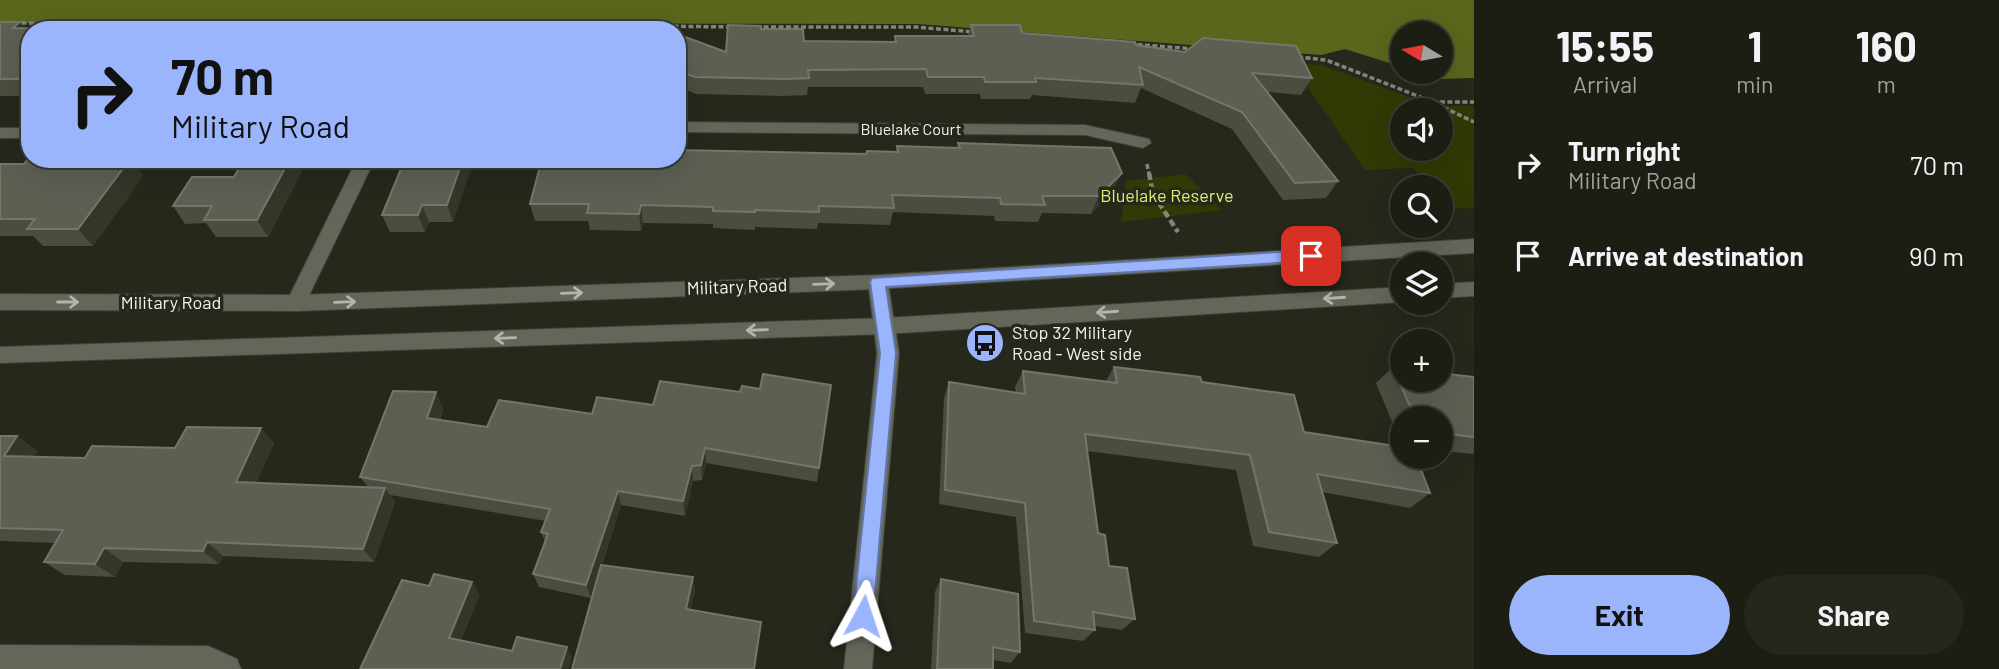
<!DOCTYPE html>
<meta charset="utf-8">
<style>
body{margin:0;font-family:Barlow,sans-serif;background:#25271d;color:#f1f3f6;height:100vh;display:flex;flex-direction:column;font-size:26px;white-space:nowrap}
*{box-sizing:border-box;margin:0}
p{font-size:23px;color:#a0a2a0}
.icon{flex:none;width:38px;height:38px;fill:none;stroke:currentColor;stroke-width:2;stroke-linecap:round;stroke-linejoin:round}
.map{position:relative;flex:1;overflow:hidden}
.sheet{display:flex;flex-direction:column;background:#1c1e14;width:525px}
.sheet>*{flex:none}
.banner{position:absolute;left:21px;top:21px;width:665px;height:147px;border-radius:28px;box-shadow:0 7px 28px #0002,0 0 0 2px #3a3c34;background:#9bb5fd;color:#111;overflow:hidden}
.needle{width:46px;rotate:280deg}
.tools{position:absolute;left:1390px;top:21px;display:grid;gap:14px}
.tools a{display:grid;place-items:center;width:63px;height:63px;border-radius:50%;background:#1c1e14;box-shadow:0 7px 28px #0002,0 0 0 2px #3a3c34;font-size:35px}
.pin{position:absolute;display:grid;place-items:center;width:60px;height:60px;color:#fff;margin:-30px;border-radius:14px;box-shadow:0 4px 10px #0006}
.me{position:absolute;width:77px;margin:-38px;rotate:5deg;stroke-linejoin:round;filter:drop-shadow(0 0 5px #0008)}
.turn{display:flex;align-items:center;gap:24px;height:147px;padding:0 35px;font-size:32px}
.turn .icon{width:91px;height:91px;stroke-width:2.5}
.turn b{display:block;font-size:49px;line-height:60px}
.eta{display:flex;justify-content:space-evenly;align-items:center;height:119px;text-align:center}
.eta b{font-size:42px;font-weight:700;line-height:49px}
.cta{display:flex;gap:14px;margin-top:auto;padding:14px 35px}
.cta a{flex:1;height:80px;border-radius:42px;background:#9bb5fd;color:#111;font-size:28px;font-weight:700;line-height:80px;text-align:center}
.cta a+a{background:#25271d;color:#f1f3f6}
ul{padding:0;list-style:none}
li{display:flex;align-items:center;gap:21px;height:91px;padding:0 35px}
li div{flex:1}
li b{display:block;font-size:26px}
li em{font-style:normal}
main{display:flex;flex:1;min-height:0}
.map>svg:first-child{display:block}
.green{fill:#313905;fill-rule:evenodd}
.water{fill:#59661c}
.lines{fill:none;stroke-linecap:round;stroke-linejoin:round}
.street-casing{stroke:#404339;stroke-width:2}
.secondary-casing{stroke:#404339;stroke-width:2}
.path-far1{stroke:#83857b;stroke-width:3.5;stroke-dasharray:5 2.5;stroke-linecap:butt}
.path{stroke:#83857b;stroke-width:4.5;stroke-dasharray:7 3.5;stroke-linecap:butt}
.street{fill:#636759;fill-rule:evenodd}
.secondary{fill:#636759;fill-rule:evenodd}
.wall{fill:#4a4e40}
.shaded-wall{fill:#333729}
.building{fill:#5c5f52;stroke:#73776a;stroke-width:2}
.oneway{stroke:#b2b5aa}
.route{fill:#9bb5fd;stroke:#6576a4;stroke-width:2}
.labels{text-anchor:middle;stroke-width:7;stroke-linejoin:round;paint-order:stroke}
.far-street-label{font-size:16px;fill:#f2f4ec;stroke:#25281b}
.park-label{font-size:18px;fill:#d6ef72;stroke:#25281b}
.street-label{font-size:18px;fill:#f2f4ec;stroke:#25281b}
.poi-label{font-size:18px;fill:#f2f4ec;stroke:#25281b;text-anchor:start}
</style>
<main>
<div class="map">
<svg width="1474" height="669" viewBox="0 0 1474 669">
<rect width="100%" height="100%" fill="#25281b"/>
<g class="green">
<path d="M1291 63 1322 65 1433 106H1474V208L1448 209 1440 200V187H1430L1413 168 1365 170ZM1402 110H1440V149H1402Z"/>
<polygon points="1185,174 1222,210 1121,222 1126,181"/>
</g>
<polygon class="water" points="0,0 1474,0 1474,78 1438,79 1416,72 1440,72 1440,33 1402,33 1402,67 1345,49 1321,55 918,24 0,23"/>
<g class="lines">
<defs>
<g id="street">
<polygon points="677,122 1085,125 1149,139 1151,143 1143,148 1085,135 677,132"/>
<rect x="0" y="128" width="30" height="10"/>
<polygon points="357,159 375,159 303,308 296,311 289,308 286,303"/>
<polygon points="878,275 885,277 888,282 899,353 872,669 844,669 877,353 868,282 871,277"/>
<polygon points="0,645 208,646 237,659 241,669 0,669"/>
</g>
<g id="secondary">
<polygon points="1474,239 1474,253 878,289 296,311 0,310 0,294 296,295 878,275"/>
<polygon points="1474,282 1474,296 1440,298 1440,284"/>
<polygon points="1402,287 1402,302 885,334 0,363 0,347 885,318"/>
</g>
</defs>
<use href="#street" class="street-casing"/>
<use href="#secondary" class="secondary-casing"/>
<g class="path-far1">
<polyline points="14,23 485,26"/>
<polyline points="651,26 734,27"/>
<polyline points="756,27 915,27 975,32"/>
<polyline points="1130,44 1195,49"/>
<polyline points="1298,57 1326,60 1433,102 1474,102"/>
<polyline points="1437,104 1474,122"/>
<polyline points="1147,164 1149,174"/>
</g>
<polyline class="path" points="1149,173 1153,194 1178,232"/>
<use href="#street" class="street"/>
<use href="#secondary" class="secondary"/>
</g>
<g class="wall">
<polygon points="0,22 20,22 24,28 30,30 30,96 0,96"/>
<polygon points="971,25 1022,33 1136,45 1312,78 1301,95 1268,92 1338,181 1326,198 1283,200 1232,129 1141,88 1135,103 1032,95 1030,99 981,99 980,94 925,94 923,87 808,87 807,95 784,96 696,94 677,86 677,34 726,52 761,29 804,41 894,42 895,36 968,36"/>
<polygon points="958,143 1122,173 1113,190 1091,214 1042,213 1038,222 995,221 994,216 893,212 890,225 818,223 817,229 755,227 755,230 713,228 713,224 643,223 641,231 590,230 588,221 535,221 530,204 866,154 896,152 897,146 957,148"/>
<polygon points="130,159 143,176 93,246 43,246 33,236 0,236 0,164 24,164"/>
<polygon points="405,159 473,159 453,222 429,222 425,232 390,232 382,215"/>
<polygon points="302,171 268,237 216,237 206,223 185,224 173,206 234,177"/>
<polygon points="1114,367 1202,382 1430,493 1410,508 1322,492 1337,543 1319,557 1253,546 1236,470 1087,451 1098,533 1109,566 1135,619 1122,630 1094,626 1095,630 1083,641 1025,633 1016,517 939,504 944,398 949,382 1016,393 1015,387 1023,371 1105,382"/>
<polygon points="1393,367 1474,377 1474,454 1440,451 1440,418 1402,418 1402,446 1376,383"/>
<polygon points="831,385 817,482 706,463 702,480 693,481 685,516 621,505 602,565 693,577 695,590 690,610 761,622 755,669 601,567 591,598 539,587 533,574 545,542 541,532 546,521 390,495 395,502 374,562 223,556 219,564 123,562 115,577 65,575 44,562 55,543 0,541 0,436 17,436 37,451 33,457 85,458 175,448 261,428 274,443 256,483 368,487 360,477 443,408 440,420 487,427 592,414 760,389"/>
<polygon points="941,579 1020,652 1011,663 993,660 993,669 931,669 935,592"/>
</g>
<g class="shaded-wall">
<polygon points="20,22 30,36 13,28"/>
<polygon points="130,159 143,176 93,246 78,229"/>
<polygon points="290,159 295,159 302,171 268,237 257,220"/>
<polygon points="463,159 473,159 474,160 453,222 447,205"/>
<polygon points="1122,173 1113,190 1091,214 1099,196"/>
<polygon points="422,205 429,222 425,232 418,215"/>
<polygon points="641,205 643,223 641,231 639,214"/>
<polygon points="436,392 443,408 435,433 427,418"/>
<polygon points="261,428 274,443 250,496 236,482"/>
<polygon points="17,436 37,451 24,471 4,456"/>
<polygon points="705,448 706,463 702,480 701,465"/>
<polygon points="692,466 693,481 685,516 683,501"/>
<polygon points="385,488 395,502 374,562 363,549"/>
<polygon points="618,491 621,505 591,598 586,585"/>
<polygon points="207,542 223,556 219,564 203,551"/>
<polygon points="104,548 123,562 115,577 95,564"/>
<polygon points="693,577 695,590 688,622 686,609"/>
<polygon points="472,582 480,595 458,649 449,638"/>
<polygon points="761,622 755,669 754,669"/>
<polygon points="567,647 572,658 569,669 560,669"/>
</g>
<g class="building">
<polygon points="0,22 20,22 13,28 126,30 30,30 30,79 0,79"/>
<polygon points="648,23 666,30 479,30 481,25"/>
<polygon points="728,25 761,26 761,29 803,29 804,41 896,42 895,36 974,36 971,25 1020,25 1022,33 1135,42 1136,45 1185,52 1203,38 1296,46 1312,78 1252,73 1338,181 1295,183 1242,112 1139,67 1143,85 1035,78 1036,82 985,82 984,77 928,77 926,69 808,70 809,78 785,79 695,77 677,70 677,34 726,52"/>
<polygon points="958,143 1111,148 1122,173 1099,196 1042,196 1045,205 1001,204 1000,198 892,195 894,208 819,206 819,212 755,210 755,212 713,211 713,207 641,205 639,214 587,213 589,204 530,204 542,159 677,159 677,150 866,154 867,151 898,152 897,146 960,148"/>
<polygon points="28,159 130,159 78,229 27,229 35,219 0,219 0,164 24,164"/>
<polygon points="244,159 290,159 257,220 204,220 212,206 173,206 192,177 234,177"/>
<polygon points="405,159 463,159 447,205 422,205 418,215 382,215"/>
<polygon points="1114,367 1200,377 1202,382 1294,395 1304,432 1402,447 1402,457 1416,457 1430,493 1317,474 1337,543 1269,532 1250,455 1085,434 1098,533 1105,535 1109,566 1127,568 1135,619 1093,612 1095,630 1034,621 1025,503 945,490 949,382 1025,394 1023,371 1117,383"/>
<polygon points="1393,367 1402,368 1402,380 1440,380 1440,373 1474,377 1474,437 1440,433 1440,418 1415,418"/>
<polygon points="763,374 831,385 819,468 705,448 701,465 692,466 683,501 618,491 586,585 533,574 548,534 541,532 550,509 360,477 393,391 436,392 427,418 487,427 499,400 592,414 597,397 653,405 660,381 740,392 742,386 760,389"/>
<polygon points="187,427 261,428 236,482 385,488 363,549 207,542 203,551 104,548 95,564 44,562 63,530 0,528 0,436 17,436 4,456 85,458 92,446 175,448"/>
<polygon points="601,565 693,577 686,609 761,622 754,669 572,669"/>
<polygon points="434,574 472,582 449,638 512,651 517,637 567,647 560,669 360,669 402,580 429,586"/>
<polygon points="941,579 1018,594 1020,652 993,647 993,669 937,669"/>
</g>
<defs><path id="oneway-shaft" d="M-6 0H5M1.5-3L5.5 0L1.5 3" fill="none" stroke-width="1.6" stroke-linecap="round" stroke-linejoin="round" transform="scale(1.75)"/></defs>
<g class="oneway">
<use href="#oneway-shaft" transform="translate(824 284) rotate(-2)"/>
<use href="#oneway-shaft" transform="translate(572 293) rotate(-2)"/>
<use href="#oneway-shaft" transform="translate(1334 298) rotate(176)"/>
<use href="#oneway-shaft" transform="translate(68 302)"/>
<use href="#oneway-shaft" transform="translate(345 302) rotate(-2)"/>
<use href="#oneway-shaft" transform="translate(1107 312) rotate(176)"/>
<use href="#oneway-shaft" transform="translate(757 330) rotate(178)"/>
<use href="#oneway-shaft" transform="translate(505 338) rotate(178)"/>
</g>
<polygon class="route" points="1311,250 1319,256 1311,261 886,287 896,353 873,616 870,624 863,627 856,624 853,616 880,353 870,282 872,278"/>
<defs>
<symbol id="bus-disc" viewBox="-11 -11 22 22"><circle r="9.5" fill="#9bb5fd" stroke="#25281b"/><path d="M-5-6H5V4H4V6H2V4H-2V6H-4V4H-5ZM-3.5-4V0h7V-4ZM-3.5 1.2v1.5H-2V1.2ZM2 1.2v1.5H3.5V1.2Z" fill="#111"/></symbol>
</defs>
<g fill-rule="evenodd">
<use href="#bus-disc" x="963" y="321" width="44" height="44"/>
</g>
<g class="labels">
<g class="far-street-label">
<text x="911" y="135">Bluelake Court</text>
</g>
<g class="park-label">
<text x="1167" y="202">Bluelake Reserve</text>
</g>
<g class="street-label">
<text transform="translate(737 287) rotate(-2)" y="6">Military Road</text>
<text x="171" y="309">Military Road</text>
</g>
<g class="poi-label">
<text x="1012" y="339">Stop 32 Military<tspan x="1012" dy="21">Road - West side</tspan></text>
</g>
</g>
</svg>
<div class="tools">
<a><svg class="needle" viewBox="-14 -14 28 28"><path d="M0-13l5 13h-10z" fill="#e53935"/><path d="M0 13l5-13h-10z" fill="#a0a2a0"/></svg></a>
<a><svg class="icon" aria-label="sound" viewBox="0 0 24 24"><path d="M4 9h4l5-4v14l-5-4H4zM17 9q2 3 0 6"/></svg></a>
<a><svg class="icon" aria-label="search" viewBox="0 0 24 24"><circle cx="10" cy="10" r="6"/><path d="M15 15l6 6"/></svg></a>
<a><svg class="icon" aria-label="layers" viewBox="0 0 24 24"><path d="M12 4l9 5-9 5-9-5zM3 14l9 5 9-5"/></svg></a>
<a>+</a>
<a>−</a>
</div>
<div class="pin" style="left:1311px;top:256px;background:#d93025"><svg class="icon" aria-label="arrive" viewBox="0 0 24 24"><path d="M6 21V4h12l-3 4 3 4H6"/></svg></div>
<svg class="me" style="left:863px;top:616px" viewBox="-20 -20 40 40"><path d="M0-17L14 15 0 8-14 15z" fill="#9bb5fd" stroke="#fff" stroke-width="4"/></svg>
<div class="banner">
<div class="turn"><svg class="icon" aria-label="right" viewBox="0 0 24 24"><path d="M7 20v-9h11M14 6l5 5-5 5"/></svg><div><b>70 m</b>Military Road</div></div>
</div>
</div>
<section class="sheet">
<div class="eta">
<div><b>15:55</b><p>Arrival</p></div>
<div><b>1</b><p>min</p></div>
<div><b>160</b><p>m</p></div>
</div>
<ul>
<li><svg class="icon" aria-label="right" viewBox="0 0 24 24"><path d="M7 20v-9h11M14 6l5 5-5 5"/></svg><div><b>Turn right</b><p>Military Road</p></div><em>70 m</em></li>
<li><svg class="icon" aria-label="arrive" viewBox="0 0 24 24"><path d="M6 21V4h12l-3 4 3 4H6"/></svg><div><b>Arrive at destination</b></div><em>90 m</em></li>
</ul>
<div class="cta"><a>Exit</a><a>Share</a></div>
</section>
</main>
